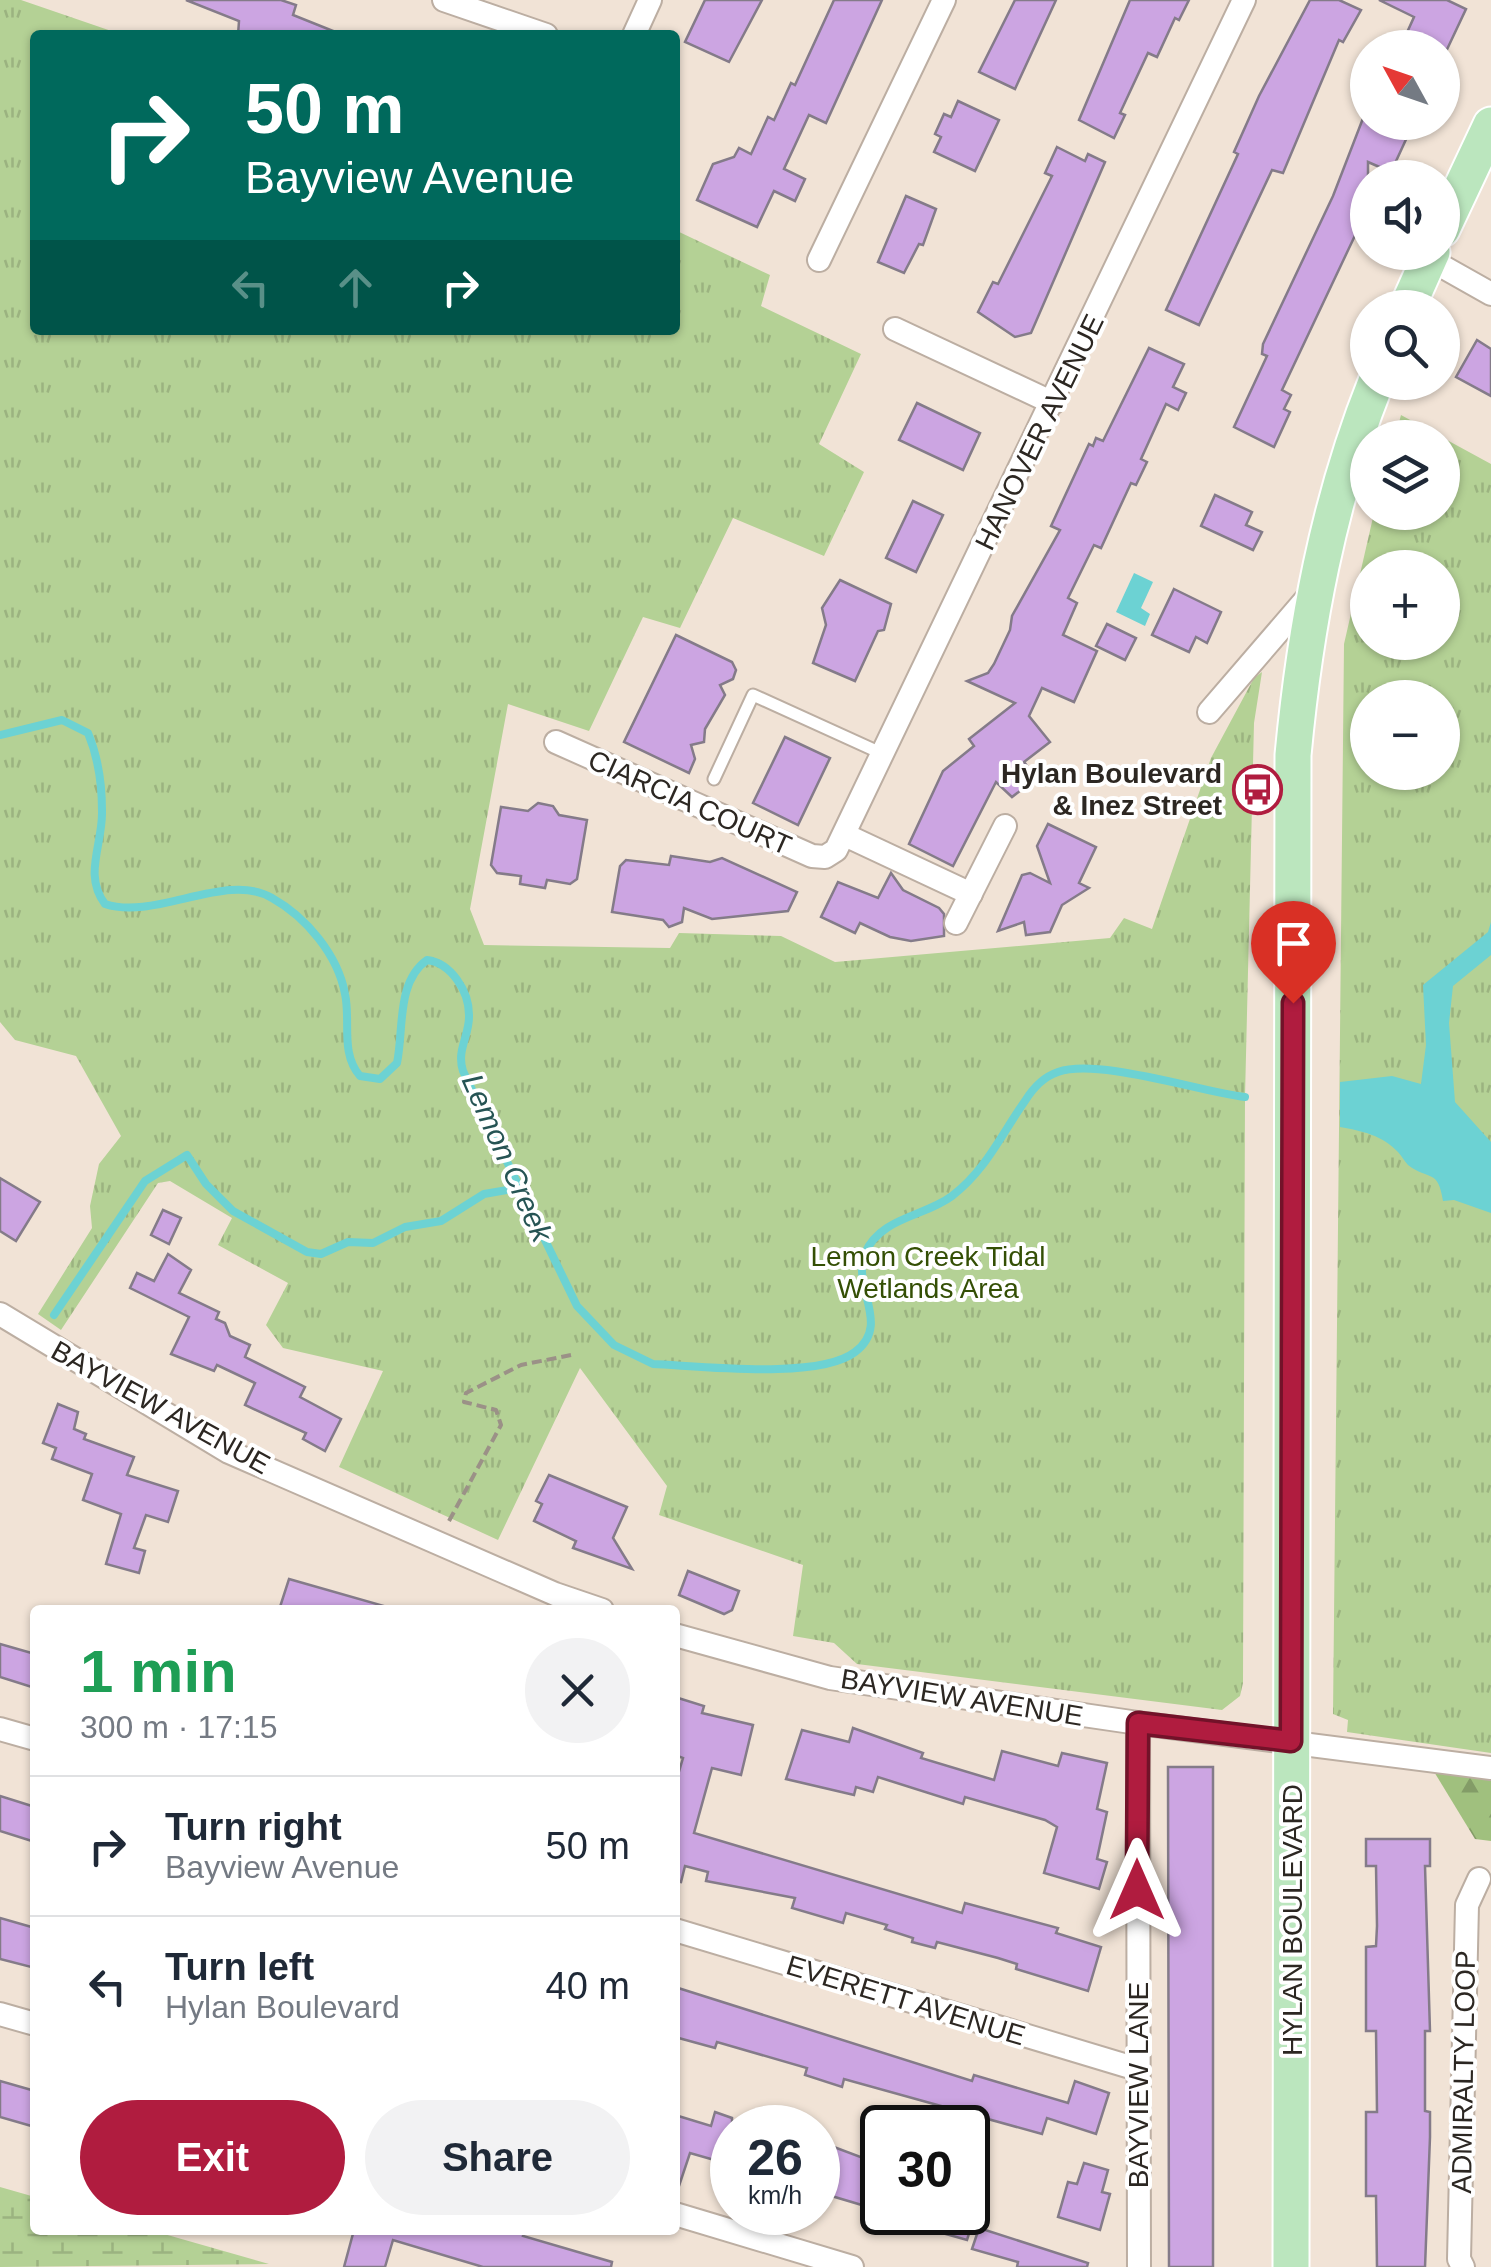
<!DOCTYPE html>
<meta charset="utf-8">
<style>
body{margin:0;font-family:Helvetica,sans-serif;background:#f2f2f3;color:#1f2937;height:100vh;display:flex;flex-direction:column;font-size:38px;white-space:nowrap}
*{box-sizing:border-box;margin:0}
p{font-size:32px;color:#747a83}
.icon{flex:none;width:55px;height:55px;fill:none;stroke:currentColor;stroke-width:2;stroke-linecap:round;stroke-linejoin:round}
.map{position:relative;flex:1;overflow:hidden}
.panel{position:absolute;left:30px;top:1605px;width:650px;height:630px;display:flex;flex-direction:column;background:#fff;border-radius:10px;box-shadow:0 2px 8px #0004}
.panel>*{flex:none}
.banner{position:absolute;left:30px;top:30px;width:650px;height:305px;border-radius:10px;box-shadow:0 2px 8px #0004;background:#00695c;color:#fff;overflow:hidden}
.needle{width:65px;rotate:310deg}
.controls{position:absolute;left:1350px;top:30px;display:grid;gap:20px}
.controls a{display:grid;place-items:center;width:110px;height:110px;border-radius:50%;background:#fff;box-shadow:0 2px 8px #0004;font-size:50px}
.speed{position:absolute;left:710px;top:2105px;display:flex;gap:20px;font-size:50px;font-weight:700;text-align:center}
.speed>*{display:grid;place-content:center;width:130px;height:130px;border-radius:50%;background:#fff;box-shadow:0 2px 8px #0004;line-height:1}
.speed small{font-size:25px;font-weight:400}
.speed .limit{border:5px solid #111;border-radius:15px;background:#fff;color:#111}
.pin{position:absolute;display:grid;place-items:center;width:85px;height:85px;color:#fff;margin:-102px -42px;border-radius:50% 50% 50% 0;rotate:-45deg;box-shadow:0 0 10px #0007}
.pin .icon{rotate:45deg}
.me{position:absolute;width:110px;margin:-55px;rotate:0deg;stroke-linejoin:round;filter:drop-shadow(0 0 8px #0008)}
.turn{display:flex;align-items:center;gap:35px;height:210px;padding:0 50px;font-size:45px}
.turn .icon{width:130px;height:130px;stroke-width:2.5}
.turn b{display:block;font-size:70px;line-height:85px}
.lanes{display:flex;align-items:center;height:95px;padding:0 50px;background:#0003;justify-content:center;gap:50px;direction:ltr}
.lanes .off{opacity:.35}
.round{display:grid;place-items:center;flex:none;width:105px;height:105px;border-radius:52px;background:#f2f2f3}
.overview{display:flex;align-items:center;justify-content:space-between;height:170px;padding:0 50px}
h1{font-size:60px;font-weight:600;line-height:75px;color:#1e9e55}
.button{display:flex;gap:20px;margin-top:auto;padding:20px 50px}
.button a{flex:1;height:115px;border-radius:60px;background:#b01c3f;color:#fff;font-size:40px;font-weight:600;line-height:115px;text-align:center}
.button a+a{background:#f2f2f3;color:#1f2937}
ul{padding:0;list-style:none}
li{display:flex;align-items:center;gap:30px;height:140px;padding:0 50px;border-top:2px solid #e0e1e3}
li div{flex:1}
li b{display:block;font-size:38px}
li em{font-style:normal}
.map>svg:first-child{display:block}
.forest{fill:url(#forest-firs)}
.wetland{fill:url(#wetland-marsh)}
.park{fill:url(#park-tufts);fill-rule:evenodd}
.water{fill:#6cd2d3}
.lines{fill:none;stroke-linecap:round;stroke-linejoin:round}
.stream{stroke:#6cd2d3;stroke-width:8}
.building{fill:#cca5e2;stroke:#847b89;stroke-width:2.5}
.service-casing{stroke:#bcaea2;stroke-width:15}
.minor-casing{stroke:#bcaea2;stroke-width:26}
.primary-casing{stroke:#fff;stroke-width:39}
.path{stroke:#9b9187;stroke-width:4;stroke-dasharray:10 5;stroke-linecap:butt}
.service{stroke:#fff;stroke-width:11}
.minor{stroke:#fff;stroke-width:22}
.primary{stroke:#bbe6be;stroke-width:35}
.route-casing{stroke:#721229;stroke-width:25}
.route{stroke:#b01c3f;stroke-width:18}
.labels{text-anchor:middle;stroke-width:8;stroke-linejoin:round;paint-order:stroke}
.street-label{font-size:28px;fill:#2c2722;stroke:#fff}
.poi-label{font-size:28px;font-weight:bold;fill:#2c2722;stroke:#fff;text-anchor:end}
.park-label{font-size:28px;fill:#344f05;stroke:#fff}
.water-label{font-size:30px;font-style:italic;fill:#265454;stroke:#fff}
</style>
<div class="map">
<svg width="1491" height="2267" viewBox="0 0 1491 2267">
<defs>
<pattern id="forest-firs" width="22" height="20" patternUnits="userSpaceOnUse" patternTransform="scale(2.5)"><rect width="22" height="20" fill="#a0c07e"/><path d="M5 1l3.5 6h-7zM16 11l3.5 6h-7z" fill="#839c67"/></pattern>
<pattern id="wetland-marsh" width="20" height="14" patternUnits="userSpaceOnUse" patternTransform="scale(2.5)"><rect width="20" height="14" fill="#b4d195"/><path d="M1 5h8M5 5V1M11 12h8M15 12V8" fill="none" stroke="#9bb380"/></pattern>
<pattern id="park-tufts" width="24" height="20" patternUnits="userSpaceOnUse" patternTransform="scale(2.5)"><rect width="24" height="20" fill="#b4d195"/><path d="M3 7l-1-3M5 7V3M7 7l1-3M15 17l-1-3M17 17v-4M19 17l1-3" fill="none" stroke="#9bb380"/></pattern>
</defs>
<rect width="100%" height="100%" fill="#f1e3d6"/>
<polygon class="forest" points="1433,1770 1491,1778 1491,1841 1475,1839"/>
<polygon class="wetland" points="0,2187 35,2197 35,2230 150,2230 269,2264 0,2267"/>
<g class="park">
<polygon points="0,0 21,0 123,35 35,35 35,330 675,330 675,230 770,275 761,306 861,354 819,444 864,472 824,556 733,518 680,628 643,617 589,731 508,704 470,909 484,945 670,948 679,933 781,936 835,962 1110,938 1124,918 1152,929 1211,758 1254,678 1262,672 1254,723 1245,1097 1243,1683 1240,1696 1222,1710 857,1664 834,1643 793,1636 803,1565 659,1515 667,1486 580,1368 498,1540 339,1467 383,1371 283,1348 266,1325 288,1283 218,1245 232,1218 170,1181 158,1183 61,1330 38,1314 92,1228 90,1206 99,1164 121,1136 76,1056 15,1040 0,1022"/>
<path d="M1401 415 1491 464V1753L1347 1732 1348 1720 1333 1714 1344 644 1374 513 1442 512V438L1395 437ZM1368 568H1442V642H1368ZM1368 698H1442V772H1368Z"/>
</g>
<g class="water">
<polygon points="1134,573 1153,582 1141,608 1150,614 1145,626 1116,612"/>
<path d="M1491 922V955L1453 986 1449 1023 1455 1102 1491 1142V1213L1454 1200 1443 1201C1438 1168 1429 1181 1408 1165 1404 1161 1402 1156 1398 1152 1382 1135 1362 1131 1340 1127V1082L1392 1076 1421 1084 1426 1045 1423 985 1488 932Z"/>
</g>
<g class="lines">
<g class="stream">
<path d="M0 735 62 720 88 733C98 757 102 785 102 811 103 844 83 875 105 904 155 921 227 871 272 898 306 917 338 955 345 994 351 1021 340 1053 360 1076L380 1079 397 1063C404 1030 396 982 427 960 451 963 469 991 469 1015 470 1035 456 1050 463 1071L577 1306 614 1345 653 1364C700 1366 819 1380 855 1352 892 1324 851 1288 865 1253 881 1217 924 1217 952 1196 986 1170 1001 1135 1025 1101 1033 1088 1043 1077 1058 1072 1098 1058 1198 1091 1245 1097"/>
<polyline points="54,1315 145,1181 187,1155 206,1184 233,1211 307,1252 321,1254 348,1242 373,1243 405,1227 441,1221 484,1194 519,1188"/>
</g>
</g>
<g class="building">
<polygon points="186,0 281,0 296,5 293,15 343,35 238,35 239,21"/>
<polygon points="705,0 762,0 729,62 685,42"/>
<polygon points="834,0 882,0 826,123 809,115 784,169 805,179 795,201 774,191 757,227 697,200 713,164 734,157 739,148 751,154 768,117 774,120 791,83 795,85"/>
<polygon points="1015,0 1056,0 1015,89 979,72"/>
<polygon points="1130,0 1189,0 1179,20 1175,18 1157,57 1148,53 1120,113 1125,115 1114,138 1079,120"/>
<polygon points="1310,0 1339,0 1361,10 1343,42 1339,40 1283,173 1272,170 1199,325 1166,310 1238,154 1234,152 1259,96"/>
<polygon points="1379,0 1447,0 1466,9 1442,60 1442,48 1400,48 1414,17"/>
<polygon points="958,101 999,120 975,171 934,152 941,137 935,134 944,114 951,117"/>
<polygon points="1367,108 1368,122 1414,122 1391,172 1368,162 1368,208 1282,390 1291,395 1284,409 1290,412 1274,447 1234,427 1267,356 1262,354 1263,344 1333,196"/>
<polygon points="1057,147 1085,161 1088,154 1105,162 1031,333 1015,337 978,312 993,282 998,284 1052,176 1045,173"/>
<polygon points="906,196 936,209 923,245 919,244 904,273 878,262"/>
<polygon points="1477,340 1491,349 1491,396 1456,377"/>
<polygon points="1149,348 1184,364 1173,387 1186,393 1178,410 1166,404 1141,459 1147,462 1136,485 1131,483 1101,548 1094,545 1068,598 1077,603 1063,635 1097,651 1074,702 1042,688 1029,716 1050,742 1024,762 1037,778 1012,797 996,782 953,866 909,844 943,771 974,746 969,739 1015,703 967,681 988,673 994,664 1010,630 1012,616 1060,530 1051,526 1089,444 1093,446 1096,438 1103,441"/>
<polygon points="917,403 980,433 963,470 899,440"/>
<polygon points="1215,495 1252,512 1246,525 1262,532 1253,550 1201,526"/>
<polygon points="913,501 943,515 916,572 886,558"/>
<polygon points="840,580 891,604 884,630 878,631 855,681 813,663 826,625 822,608"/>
<polygon points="1174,589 1221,612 1207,643 1196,637 1189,652 1152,635"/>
<polygon points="1107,624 1136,638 1125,660 1096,646"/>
<polygon points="676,635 732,662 736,670 733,679 720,685 725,695 705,729 704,742 691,745 695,759 689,773 624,742"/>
<polygon points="785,737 830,758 798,825 753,803"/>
<polygon points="538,803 553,806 559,815 587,820 577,879 570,884 547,880 545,888 520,884 521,876 497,873 491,865 501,807 528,811"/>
<polygon points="1048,824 1096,847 1079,883 1089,888 1062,905 1050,932 1026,935 1024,922 998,931 1022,875 1030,873 1050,883 1037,846"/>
<polygon points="671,856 710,862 722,858 797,892 788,911 712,919 684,908 682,922 669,927 663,920 612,912 620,866 626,860 669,865"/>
<polygon points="891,873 903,890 939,908 944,914 944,936 911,941 890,937 860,923 855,933 821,917 838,882 878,898"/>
<polygon points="0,1178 40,1202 16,1241 0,1231"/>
<polygon points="163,1210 181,1218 169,1244 151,1235"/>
<polygon points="168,1254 191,1270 179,1293 219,1312 216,1319 225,1323 230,1336 250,1345 245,1357 305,1387 300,1397 341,1419 325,1451 303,1439 306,1433 245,1405 255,1383 217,1365 214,1371 171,1354 189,1317 130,1288 137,1273 154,1281"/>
<polygon points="58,1404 78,1412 74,1429 86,1434 84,1439 134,1457 127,1475 178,1491 168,1522 146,1515 134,1548 145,1551 139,1573 106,1564 121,1514 83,1500 92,1474 52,1459 56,1448 43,1443"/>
<polygon points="549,1475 627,1507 613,1538 632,1569 573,1548 576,1541 534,1521 542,1504 536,1501"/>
<polygon points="688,1571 739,1591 732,1610 724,1614 679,1595"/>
<polygon points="289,1579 384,1606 383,1610 279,1610"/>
<polygon points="0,1644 35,1654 35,1688 0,1677"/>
<polygon points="675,1697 704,1706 702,1713 753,1725 741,1775 712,1768 694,1833 962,1913 965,1903 1058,1928 1056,1933 1101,1947 1088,1991 1016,1969 1017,1964 998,1958 937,1942 935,1948 912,1942 913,1938 885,1929 887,1925 846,1913 843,1923 792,1908 795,1898 706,1881 708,1872 685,1866 681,1882 675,1881 675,1785 683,1758 675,1755"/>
<polygon points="853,1728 923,1753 921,1758 994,1780 1002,1751 1058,1766 1062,1753 1107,1763 1097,1809 1107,1812 1097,1859 1107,1862 1099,1889 1044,1873 1057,1827 1045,1820 965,1797 963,1804 878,1777 873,1792 856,1787 854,1795 786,1779 802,1730 849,1742"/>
<polygon points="1168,1767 1213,1767 1213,2267 1169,2267"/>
<polygon points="0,1796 35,1807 35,1842 0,1831"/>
<polygon points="1366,1839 1430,1839 1430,1866 1425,1866 1430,2031 1425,2031 1425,2111 1430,2112 1430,2137 1425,2267 1377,2267 1376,2196 1366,2196 1366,2112 1377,2112 1376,2031 1366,2031 1366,1947 1376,1946 1377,1926 1376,1866 1366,1866"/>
<polygon points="0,1918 35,1928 35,1968 0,1959"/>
<polygon points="675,1987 972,2081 974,2075 1068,2103 1075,2081 1109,2093 1096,2134 1047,2118 1042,2134 844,2079 842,2087 805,2075 807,2068 717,2042 715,2048 675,2037"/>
<polygon points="0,2081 35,2091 35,2127 0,2117"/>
<polygon points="715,2112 732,2118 732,2165 690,2153 679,2186 675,2186 675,2115 711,2126"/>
<polygon points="818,2141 882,2165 882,2211 818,2192"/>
<polygon points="1084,2163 1108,2170 1102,2192 1110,2194 1100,2230 1058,2217 1068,2182 1077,2184"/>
<polygon points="890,2212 976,2212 967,2240 889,2218"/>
<polygon points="979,2228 1088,2263 1087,2267 1017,2267 1018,2262 972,2249"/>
<polygon points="354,2230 525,2230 523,2236 612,2262 611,2267 483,2267 393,2240 385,2267 344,2267"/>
</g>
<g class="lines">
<defs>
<polyline id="service" points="714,779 753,695 883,754"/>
<g id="minor">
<polyline points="444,0 546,35"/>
<polyline points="634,35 650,0"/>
<polyline points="1429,259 1491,294"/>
<polyline points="819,260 944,0"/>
<polyline points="895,329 1053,403"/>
<polyline points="1209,712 1314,590"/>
<polyline points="556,742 812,856 825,857 836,850 1244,0"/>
<polyline points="845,835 971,894"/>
<polyline points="956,923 1005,826"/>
<polyline points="0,1314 229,1452 555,1594 602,1610"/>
<polyline points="675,1635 830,1678 1138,1723 1491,1768"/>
<polyline points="1138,1723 1139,2267"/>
<polyline points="0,1729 35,1739"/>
<polyline points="675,1930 1137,2069"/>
<polyline points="0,2014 35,2024"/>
<polyline points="675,2214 852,2267"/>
<polyline points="1463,2267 1459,2259 1467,1905 1479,1879"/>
</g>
<g id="primary">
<polyline points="1442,229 1491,125"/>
<polyline points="1407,308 1432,252"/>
<path d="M1291 2267 1293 755C1305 628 1328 502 1376 382"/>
</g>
</defs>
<use href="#service" class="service-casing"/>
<use href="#minor" class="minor-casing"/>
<use href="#primary" class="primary-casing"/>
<polyline class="path" points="449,1521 501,1425 496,1410 464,1402 466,1393 521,1365 571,1355"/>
<use href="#service" class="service"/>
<use href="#minor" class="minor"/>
<use href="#primary" class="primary"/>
</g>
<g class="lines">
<defs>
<polyline id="route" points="1137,1890 1138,1723 1291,1741 1293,1003"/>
</defs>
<use href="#route" class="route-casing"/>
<use href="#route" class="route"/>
</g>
<defs>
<symbol id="bus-ring" viewBox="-11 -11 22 22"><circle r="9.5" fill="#fff" stroke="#b01c3f" stroke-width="1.5"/><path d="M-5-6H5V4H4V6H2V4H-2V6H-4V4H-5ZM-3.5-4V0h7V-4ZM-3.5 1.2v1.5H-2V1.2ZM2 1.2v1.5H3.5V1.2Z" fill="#b01c3f"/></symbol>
</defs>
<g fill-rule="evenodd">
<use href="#bus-ring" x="1230" y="762" width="55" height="55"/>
</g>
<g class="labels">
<g class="street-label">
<text transform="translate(1039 432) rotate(-64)" y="10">HANOVER AVENUE</text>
<text transform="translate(690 802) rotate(24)" y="10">CIARCIA COURT</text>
<text transform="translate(161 1407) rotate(29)" y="10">BAYVIEW AVENUE</text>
<text transform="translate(962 1697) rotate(9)" y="10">BAYVIEW AVENUE</text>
<text transform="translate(1292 1920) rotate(-90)" y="10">HYLAN BOULEVARD</text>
<text transform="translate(906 2000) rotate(17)" y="10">EVERETT AVENUE</text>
<text transform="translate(1463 2072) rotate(-89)" y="10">ADMIRALTY LOOP</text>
<text transform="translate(1138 2085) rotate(-90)" y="10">BAYVIEW LANE</text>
</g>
<g class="poi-label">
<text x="1222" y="783">Hylan Boulevard<tspan x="1222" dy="32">&amp; Inez Street</tspan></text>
</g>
<g class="park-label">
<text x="928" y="1266">Lemon Creek Tidal<tspan x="928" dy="32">Wetlands Area</tspan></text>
</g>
<g class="water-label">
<text transform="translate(507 1158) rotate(66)" y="10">Lemon Creek</text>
</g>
</g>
</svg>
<div class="controls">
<a><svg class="needle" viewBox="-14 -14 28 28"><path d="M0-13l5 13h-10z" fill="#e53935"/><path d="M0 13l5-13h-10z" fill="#747a83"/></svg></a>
<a><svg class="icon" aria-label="sound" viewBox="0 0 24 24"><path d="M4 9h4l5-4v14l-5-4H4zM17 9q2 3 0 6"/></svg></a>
<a><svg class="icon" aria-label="search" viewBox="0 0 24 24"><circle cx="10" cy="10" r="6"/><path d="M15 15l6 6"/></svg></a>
<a><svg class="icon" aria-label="layers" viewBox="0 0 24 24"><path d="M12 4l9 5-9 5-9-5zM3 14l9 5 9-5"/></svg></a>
<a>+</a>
<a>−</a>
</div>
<div class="speed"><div>26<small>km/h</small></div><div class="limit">30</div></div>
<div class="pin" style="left:1293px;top:1003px;background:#d93025"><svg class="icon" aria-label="arrive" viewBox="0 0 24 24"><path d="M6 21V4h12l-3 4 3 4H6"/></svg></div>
<svg class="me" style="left:1137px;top:1890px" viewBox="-20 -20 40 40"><path d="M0-17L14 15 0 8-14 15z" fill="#b01c3f" stroke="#fff" stroke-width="4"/></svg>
<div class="banner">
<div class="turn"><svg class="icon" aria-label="right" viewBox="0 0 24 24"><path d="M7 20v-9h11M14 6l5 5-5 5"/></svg><div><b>50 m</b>Bayview Avenue</div></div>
<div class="lanes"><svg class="icon off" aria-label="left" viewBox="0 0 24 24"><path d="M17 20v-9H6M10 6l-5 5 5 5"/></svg><svg class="icon off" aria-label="ahead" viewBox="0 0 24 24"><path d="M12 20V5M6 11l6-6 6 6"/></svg><svg class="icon" aria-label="right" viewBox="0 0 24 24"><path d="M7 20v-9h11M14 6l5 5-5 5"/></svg></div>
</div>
<section class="panel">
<div class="overview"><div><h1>1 min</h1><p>300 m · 17:15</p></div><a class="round"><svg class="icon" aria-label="close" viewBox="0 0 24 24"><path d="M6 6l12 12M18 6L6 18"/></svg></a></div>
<ul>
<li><svg class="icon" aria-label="right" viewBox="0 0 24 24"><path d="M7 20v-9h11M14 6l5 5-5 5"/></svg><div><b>Turn right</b><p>Bayview Avenue</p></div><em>50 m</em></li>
<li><svg class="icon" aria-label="left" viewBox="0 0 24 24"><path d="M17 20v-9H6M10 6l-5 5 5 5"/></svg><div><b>Turn left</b><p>Hylan Boulevard</p></div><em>40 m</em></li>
</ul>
<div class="button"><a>Exit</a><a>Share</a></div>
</section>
</div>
